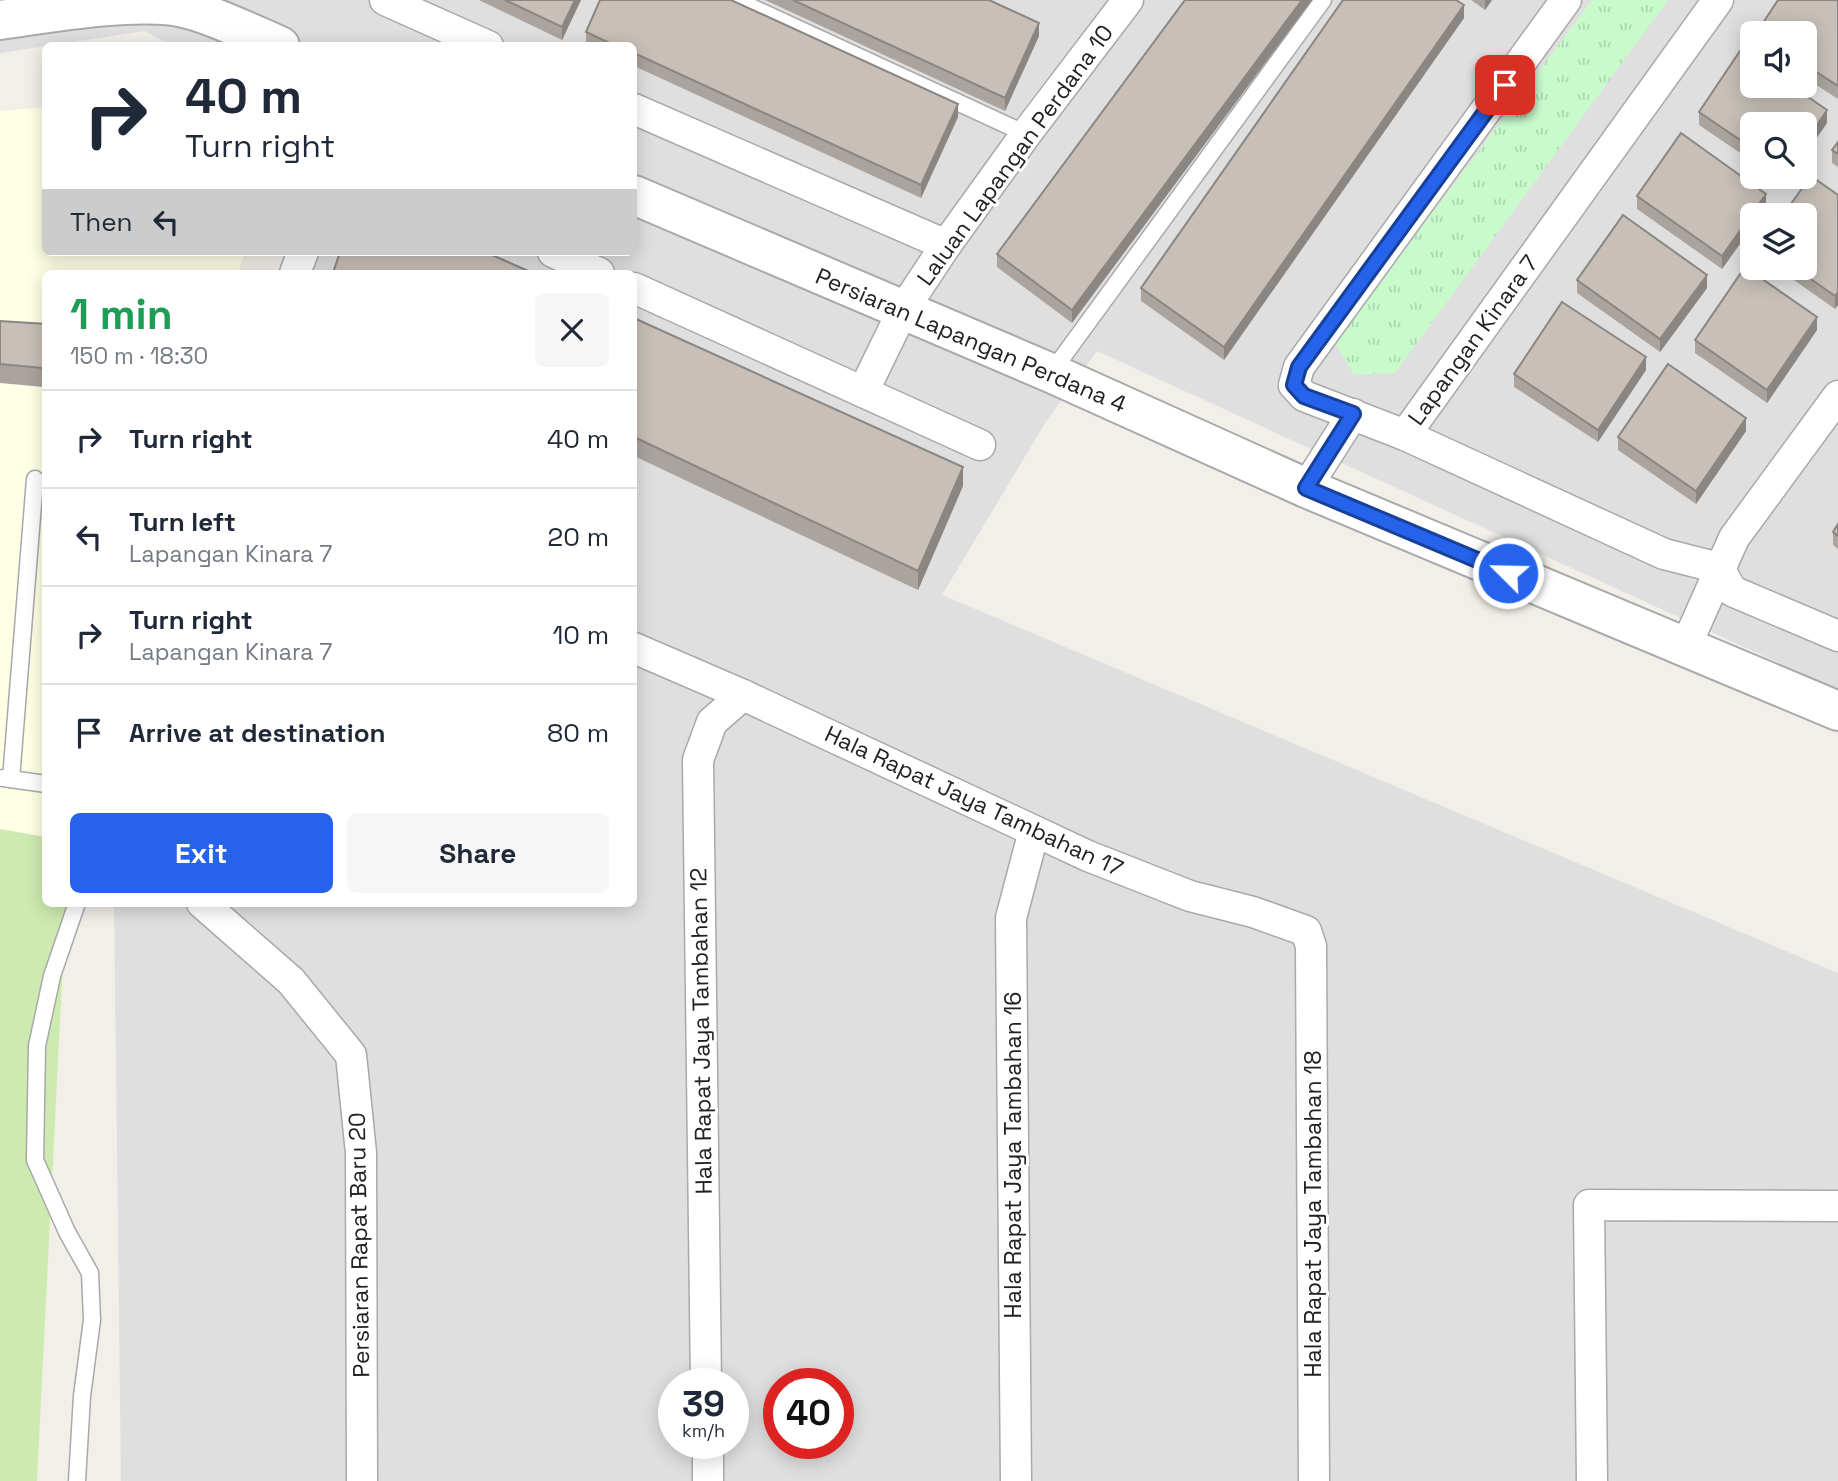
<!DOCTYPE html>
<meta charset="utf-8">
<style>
body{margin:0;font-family:"Space Grotesk",sans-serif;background:#f6f6f7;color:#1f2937;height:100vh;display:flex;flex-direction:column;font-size:26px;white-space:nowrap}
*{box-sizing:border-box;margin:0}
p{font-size:23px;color:#747a83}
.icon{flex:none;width:38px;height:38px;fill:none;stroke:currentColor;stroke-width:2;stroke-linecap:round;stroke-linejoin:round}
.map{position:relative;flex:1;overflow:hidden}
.details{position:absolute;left:42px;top:270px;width:595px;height:637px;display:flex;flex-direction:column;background:#fff;border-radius:10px;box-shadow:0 4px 18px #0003}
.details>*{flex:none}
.banner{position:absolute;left:42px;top:42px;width:595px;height:214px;border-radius:10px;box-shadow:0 4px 18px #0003;background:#fff;color:#1f2937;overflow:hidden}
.tools{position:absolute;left:1740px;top:21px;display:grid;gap:14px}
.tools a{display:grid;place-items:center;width:77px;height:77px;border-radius:10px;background:#fff;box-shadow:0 4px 18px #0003;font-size:35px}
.speed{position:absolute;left:658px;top:1368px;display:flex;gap:14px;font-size:35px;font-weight:700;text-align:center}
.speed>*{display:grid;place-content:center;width:91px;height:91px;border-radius:50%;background:#fff;box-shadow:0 4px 18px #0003;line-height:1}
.speed small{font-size:18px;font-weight:400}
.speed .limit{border:10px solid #d22;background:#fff;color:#111}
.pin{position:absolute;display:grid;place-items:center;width:60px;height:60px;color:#fff;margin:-30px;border-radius:14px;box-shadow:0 4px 10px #0006}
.me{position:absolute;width:77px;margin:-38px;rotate:293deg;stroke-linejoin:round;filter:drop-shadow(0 0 5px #0008)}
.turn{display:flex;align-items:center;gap:24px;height:147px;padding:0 28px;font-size:32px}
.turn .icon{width:91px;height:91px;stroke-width:2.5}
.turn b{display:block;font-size:49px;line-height:60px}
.then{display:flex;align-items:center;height:66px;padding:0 28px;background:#0003;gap:14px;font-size:26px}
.round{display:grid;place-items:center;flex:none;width:74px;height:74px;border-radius:10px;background:#f6f6f7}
.overview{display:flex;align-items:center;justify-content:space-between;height:119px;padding:0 28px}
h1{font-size:42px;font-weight:600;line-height:52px;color:#1e9e55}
.primary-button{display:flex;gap:14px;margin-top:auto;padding:14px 28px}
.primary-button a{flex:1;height:80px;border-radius:10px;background:#2563eb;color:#fff;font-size:28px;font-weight:600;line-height:80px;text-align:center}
.primary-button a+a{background:#f6f6f7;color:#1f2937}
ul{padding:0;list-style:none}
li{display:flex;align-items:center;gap:21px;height:98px;padding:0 28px;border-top:2px solid #e0e1e3}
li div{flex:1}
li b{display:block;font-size:26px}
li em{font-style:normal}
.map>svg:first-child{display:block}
.residential{fill:#e0dfdf;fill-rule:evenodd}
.education{fill:#ffffe5}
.grass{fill:#cdebb0}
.park{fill:url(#park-tufts)}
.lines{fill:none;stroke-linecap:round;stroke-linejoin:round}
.service-casing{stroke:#a9a9a9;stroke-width:19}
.minor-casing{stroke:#a9a9a9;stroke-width:33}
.tertiary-casing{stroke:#a9a9a9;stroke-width:42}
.service{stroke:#fff;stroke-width:16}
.minor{stroke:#fff;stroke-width:30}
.tertiary{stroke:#fff;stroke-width:38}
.wall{fill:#aba49e}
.shaded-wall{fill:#8b8681}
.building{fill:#c7bfb8;stroke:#8b8681;stroke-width:2}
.route-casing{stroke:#184099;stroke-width:18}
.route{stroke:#2563eb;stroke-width:12}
.labels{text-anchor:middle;stroke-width:6;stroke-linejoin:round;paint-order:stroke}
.street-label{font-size:23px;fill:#222;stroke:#fff}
</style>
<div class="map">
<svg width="1838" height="1481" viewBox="0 0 1838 1481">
<defs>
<pattern id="park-tufts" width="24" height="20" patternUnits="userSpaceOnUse" patternTransform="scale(1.75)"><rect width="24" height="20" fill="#c8facc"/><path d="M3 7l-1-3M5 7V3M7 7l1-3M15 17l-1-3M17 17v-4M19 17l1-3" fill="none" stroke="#acd6af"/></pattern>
</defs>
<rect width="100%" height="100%" fill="#f2efe9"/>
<path class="residential" d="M0 0H1838V690L1097 351 1045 423 942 595 1838 973V1481H121L114 903H634V273H280L287 252H634V46H173L145 31 0 53ZM1752 33H1804V86H1752ZM1752 124H1804V177H1752ZM1752 215H1804V268H1752ZM674 1384H733V1444H674ZM779 1384H838V1444H779Z"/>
<polygon class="education" points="45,107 46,252 245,252 238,273 46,273 46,903 66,903 37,1481 0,1481 0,111"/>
<polygon class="grass" points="0,829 45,837 46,903 66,903 37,1481 0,1481"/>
<polygon class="park" points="1592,0 1668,0 1395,373 1354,375 1335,343"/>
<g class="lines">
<defs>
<g id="service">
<polyline points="736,0 1026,134"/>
<polyline points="1051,373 1323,0"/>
<polyline points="3,778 46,784"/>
<polyline points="11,779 35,479"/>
<polyline points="77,1481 82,1396 92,1320 90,1273 67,1232 35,1160 37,1046 52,976 77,903"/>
</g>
<g id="minor">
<polyline points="385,0 488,46"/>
<polyline points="1566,0 1299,367 1294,385 1304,396 1405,435 1718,0"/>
<polyline points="634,109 946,245"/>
<polyline points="553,252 599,273"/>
<polyline points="295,273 303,252"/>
<polyline points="634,288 980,445"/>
<polyline points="863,392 903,310 946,245 1026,134 1128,0"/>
<polyline points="1405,435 1664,554 1719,568 1732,591 1838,636"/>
<polyline points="1306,488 1353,414"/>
<polyline points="634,648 743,695 1088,856 1190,896 1253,912 1306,931 1311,946 1314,1481"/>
<polyline points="1685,648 1734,538 1838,396"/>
<polyline points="202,903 291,981 351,1055 361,1153 362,1481"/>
<polyline points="706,1384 698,760 712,722 743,695"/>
<polyline points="708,1444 708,1481"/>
<polyline points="1016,1481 1011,918 1034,831"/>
<polyline points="1592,1481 1589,1205 1838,1206"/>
</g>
<g id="tertiary">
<path d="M0 20C51 13 122 0 173 6 203 10 250 33 280 46"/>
<polyline points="634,195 1051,373 1306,488 1838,711"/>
</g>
</defs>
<use href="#service" class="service-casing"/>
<use href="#minor" class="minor-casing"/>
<use href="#tertiary" class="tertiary-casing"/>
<use href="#service" class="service"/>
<use href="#minor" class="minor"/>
<use href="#tertiary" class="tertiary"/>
</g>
<g class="wall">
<polygon points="479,0 581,0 562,40"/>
<polygon points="765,0 989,0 1039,36 1005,111"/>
<polygon points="1185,0 1072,323 997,267 997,254"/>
<polygon points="1471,0 1492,0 1485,10"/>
<polygon points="1838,0 1838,99 1804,77 1804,33 1757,33 1757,32"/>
<polygon points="1464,18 1224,360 1141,301 1141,288"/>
<polygon points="586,32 958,117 921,198 634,66 634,46 588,46 586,45"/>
<polygon points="1699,112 1827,123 1804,156 1804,124 1752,124 1752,161 1699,125"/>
<polygon points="1832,150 1838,154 1838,167 1832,163"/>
<polygon points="1775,177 1791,177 1786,184"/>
<polygon points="1838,195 1838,305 1835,309 1777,268 1804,268"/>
<polygon points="1637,196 1766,207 1722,269 1637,209"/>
<polygon points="1577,280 1707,288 1660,352 1577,293"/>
<polygon points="0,321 46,324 46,356 43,387 0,383"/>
<polygon points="634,325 963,486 918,590 634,456"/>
<polygon points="1817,330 1767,403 1695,353 1695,340"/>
<polygon points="1646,370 1598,442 1514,387 1514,374"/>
<polygon points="1746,431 1696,504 1618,450 1618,437"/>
<polygon points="1838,524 1838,549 1833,545 1833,532"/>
</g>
<g class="shaded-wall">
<polygon points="575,0 581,0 562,40 562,27"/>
<polygon points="1302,0 1312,0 1072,323 1072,310"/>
<polygon points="1485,0 1492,0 1485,10"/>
<polygon points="1464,5 1464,18 1224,360 1224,347"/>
<polygon points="1039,23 1039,36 1005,111 1005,98"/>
<polygon points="958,104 958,117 921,198 921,185"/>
<polygon points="1827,110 1827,123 1804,156 1804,144"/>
<polygon points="1786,177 1791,177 1786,184"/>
<polygon points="1766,194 1766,207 1760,215 1752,215 1752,227 1722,269 1722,256"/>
<polygon points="1707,275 1707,288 1660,352 1660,339"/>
<polygon points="1838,292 1838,305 1835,309 1835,296"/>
<polygon points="1817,317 1817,330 1767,403 1767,390"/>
<polygon points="46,337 46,356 43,387 43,368"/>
<polygon points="1646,357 1646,370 1598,442 1598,430"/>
<polygon points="1746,418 1746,431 1696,504 1696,491"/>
<polygon points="963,467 963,486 918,590 918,571"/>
</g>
<g class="building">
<polygon points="505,0 575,0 562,27"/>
<polygon points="600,0 731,0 958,104 921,185 634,53 634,46 616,46 586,32"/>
<polygon points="793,0 989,0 1039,23 1005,98"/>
<polygon points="1185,0 1302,0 1072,310 997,254"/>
<polygon points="1343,0 1456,0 1464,5 1224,347 1141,288"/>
<polygon points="1778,0 1838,0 1838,86 1804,64 1804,33 1759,33 1757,32"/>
<polygon points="1740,51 1752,59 1752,86 1792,86 1827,110 1804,144 1804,124 1752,124 1752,148 1699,112"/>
<polygon points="1681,133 1766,194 1722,256 1637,196"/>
<polygon points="1838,142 1838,154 1832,150"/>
<polygon points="1811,176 1838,195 1838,292 1835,296 1795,268 1804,268 1804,215 1783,215"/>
<polygon points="1623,215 1707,275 1660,339 1577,280"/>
<polygon points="340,252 485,252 533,273 333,273"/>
<polygon points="1745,267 1817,317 1767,390 1695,340"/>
<polygon points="1562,302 1646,357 1598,430 1514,374"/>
<polygon points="636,319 963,467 918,571 634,437 634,325"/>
<polygon points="0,321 46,324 43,368 0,364"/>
<polygon points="1668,364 1746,418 1696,491 1618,437"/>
<polygon points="1838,524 1838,536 1833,532"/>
</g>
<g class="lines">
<defs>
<polyline id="route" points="1505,85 1299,367 1294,385 1304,396 1353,414 1306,488 1508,573"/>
</defs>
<use href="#route" class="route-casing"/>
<use href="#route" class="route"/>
</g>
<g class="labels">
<g class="street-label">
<text transform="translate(1015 155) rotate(-54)" y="8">Laluan Lapangan Perdana 10</text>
<text transform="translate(971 340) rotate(23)" y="8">Persiaran Lapangan Perdana 4</text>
<text transform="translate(1473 340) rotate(-54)" y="8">Lapangan Kinara 7</text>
<text transform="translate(974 801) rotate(25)" y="8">Hala Rapat Jaya Tambahan 17</text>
<text transform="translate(701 1031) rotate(-91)" y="8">Hala Rapat Jaya Tambahan 12</text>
<text transform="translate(1013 1155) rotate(-90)" y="8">Hala Rapat Jaya Tambahan 16</text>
<text transform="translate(1313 1214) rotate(-90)" y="8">Hala Rapat Jaya Tambahan 18</text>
<text transform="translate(359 1245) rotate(-91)" y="8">Persiaran Rapat Baru 20</text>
</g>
</g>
</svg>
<div class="tools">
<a><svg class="icon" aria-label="sound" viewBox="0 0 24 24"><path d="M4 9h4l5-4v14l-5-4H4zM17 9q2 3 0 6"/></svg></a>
<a><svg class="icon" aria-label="search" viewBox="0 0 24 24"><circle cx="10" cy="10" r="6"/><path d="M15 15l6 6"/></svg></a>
<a><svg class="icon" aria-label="layers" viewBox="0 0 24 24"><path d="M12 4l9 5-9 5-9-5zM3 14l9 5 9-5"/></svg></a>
</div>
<div class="speed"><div>39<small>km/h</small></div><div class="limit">40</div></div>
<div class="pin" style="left:1505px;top:85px;background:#d93025"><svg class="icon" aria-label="arrive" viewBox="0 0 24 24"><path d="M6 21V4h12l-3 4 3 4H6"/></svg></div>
<svg class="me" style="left:1508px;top:573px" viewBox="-20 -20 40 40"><circle r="17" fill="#2563eb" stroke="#fff" stroke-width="3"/><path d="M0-11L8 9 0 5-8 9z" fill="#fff"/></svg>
<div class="banner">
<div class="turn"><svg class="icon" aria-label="right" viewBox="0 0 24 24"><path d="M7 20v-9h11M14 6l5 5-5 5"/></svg><div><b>40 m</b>Turn right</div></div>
<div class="then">Then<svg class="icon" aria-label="left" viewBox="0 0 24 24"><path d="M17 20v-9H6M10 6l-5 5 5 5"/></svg></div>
</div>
<section class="details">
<div class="overview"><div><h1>1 min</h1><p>150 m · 18:30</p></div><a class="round"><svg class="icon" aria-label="close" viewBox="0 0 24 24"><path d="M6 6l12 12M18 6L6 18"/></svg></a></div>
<ul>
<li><svg class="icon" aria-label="right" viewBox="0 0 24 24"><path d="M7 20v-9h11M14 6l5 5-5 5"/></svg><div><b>Turn right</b></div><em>40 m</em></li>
<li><svg class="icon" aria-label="left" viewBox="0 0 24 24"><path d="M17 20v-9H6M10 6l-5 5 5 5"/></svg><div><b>Turn left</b><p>Lapangan Kinara 7</p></div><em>20 m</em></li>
<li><svg class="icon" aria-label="right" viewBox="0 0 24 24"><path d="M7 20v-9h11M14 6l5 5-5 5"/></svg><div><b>Turn right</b><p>Lapangan Kinara 7</p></div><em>10 m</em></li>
<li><svg class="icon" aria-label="arrive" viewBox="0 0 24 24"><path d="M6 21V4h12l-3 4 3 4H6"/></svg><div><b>Arrive at destination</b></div><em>80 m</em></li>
</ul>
<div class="primary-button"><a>Exit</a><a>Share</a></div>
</section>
</div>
